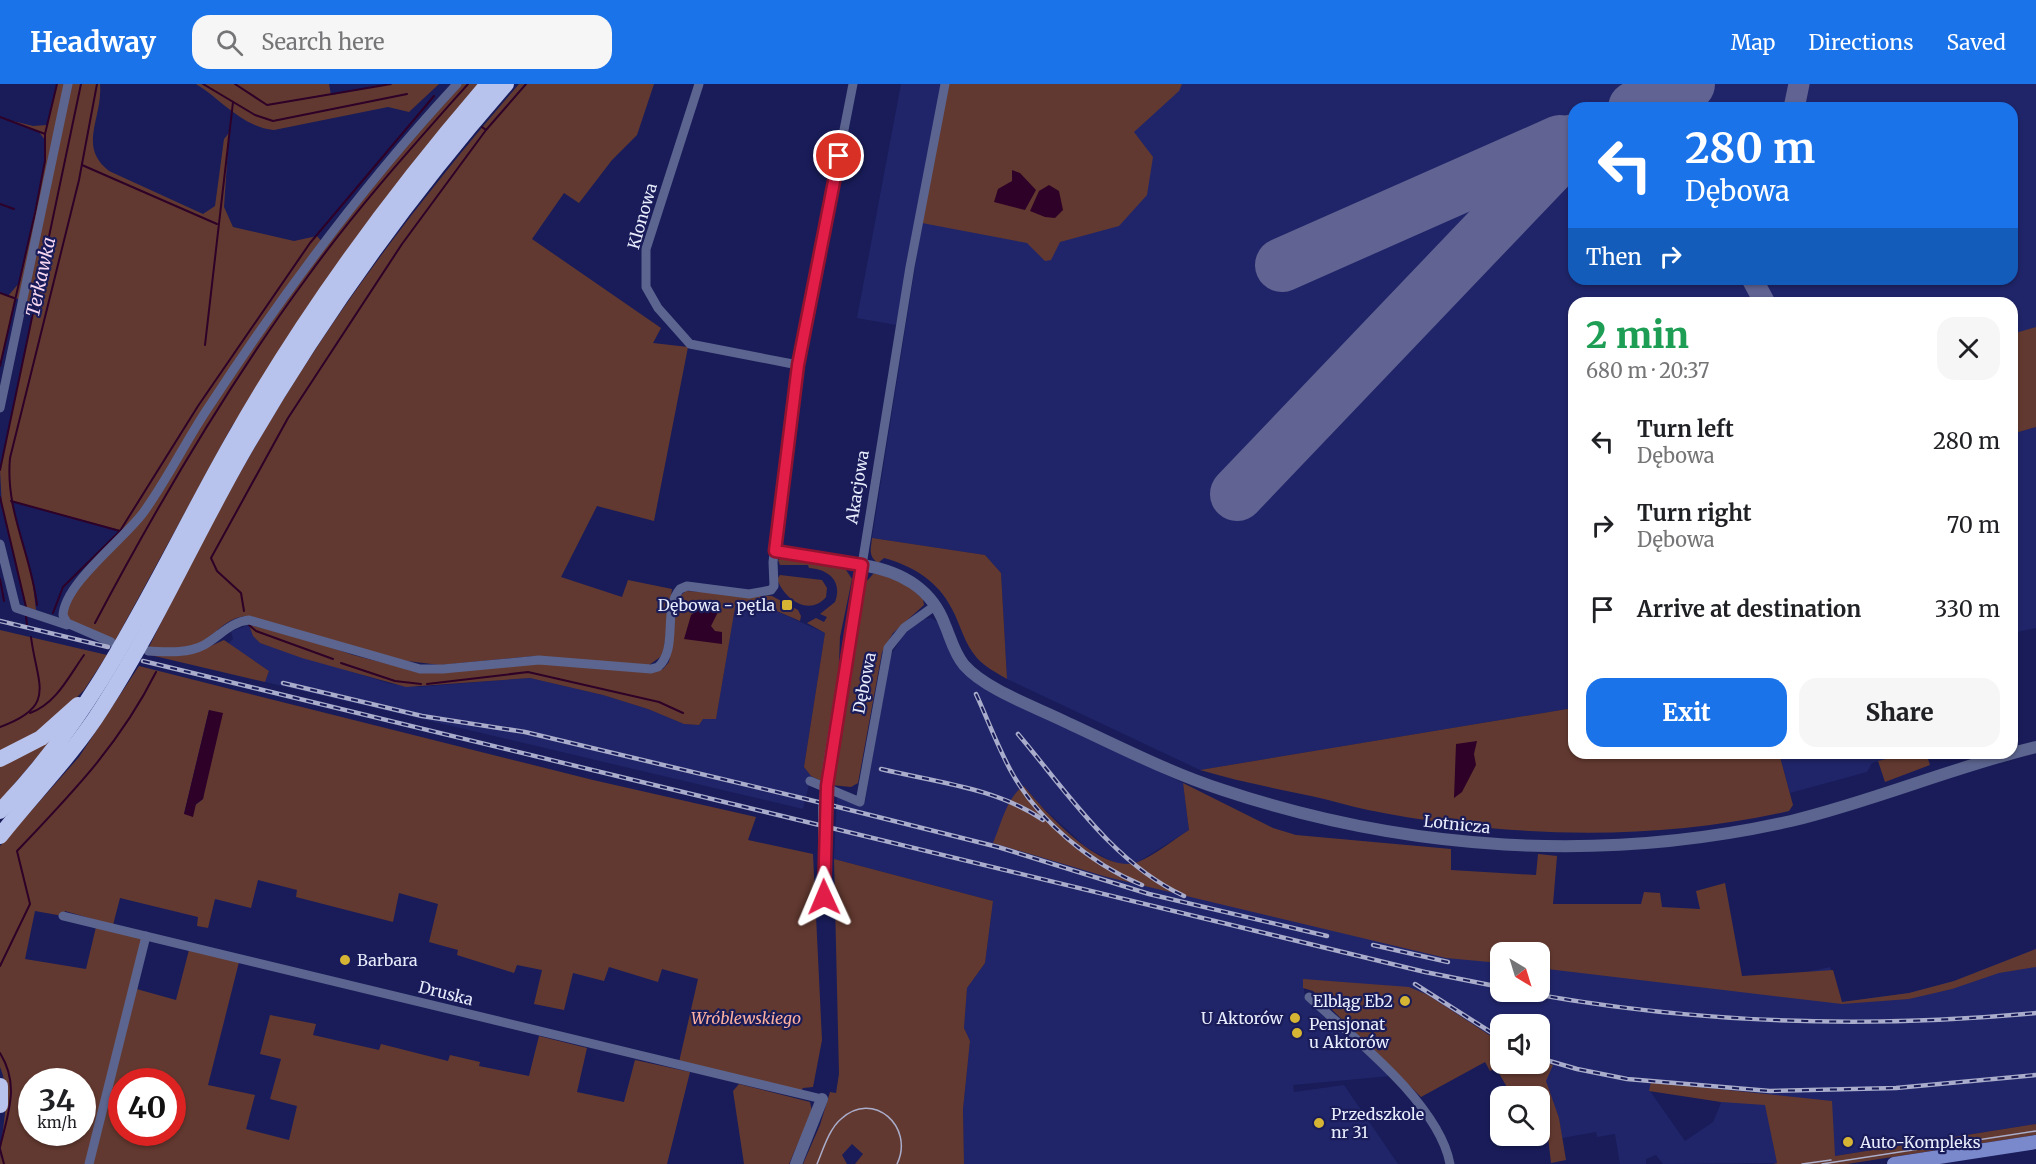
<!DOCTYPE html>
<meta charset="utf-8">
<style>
body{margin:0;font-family:Merriweather,serif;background:#f6f6f6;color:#202124;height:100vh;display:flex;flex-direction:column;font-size:22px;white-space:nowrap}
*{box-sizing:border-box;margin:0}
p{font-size:20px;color:#757577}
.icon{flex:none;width:33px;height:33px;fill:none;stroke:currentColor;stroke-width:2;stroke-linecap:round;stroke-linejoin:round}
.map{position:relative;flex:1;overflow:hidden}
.panel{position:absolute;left:1568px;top:213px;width:450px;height:462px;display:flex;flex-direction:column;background:#fff;border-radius:18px;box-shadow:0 2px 4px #0004}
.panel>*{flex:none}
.hud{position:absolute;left:1568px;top:18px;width:450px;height:183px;border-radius:18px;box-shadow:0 2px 4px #0004;background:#1a73e8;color:#fff;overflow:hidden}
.needle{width:39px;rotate:142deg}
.controls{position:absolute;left:1490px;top:858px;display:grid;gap:12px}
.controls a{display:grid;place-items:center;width:60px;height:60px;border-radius:12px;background:#fff;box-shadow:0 2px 4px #0004;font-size:30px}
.speed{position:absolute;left:18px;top:984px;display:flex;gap:12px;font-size:30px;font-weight:700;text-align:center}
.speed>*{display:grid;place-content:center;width:78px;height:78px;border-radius:50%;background:#fff;box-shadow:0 2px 4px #0004;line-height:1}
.speed small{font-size:15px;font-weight:400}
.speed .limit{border:9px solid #d22;background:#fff;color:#111}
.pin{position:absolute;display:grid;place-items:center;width:51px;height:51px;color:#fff;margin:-26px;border:3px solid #fff;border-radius:50%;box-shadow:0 2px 6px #0007}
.me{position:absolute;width:66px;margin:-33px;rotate:359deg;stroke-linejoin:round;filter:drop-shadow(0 0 4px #0008)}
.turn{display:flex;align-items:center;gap:21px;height:126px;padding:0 18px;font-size:27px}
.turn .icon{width:78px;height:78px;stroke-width:2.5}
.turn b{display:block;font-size:42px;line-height:51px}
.then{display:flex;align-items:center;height:57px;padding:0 18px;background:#0003;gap:12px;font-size:22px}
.round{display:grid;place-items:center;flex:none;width:63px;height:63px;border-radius:18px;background:#f6f6f6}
.summary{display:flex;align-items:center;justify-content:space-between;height:102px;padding:0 18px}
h1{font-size:36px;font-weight:800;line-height:45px;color:#1e9e55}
.button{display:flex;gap:12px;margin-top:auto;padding:12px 18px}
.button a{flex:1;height:69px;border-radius:18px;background:#1a73e8;color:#fff;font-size:24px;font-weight:800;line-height:69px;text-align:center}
.button a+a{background:#f6f6f6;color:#202124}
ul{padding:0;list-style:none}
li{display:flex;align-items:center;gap:18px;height:84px;padding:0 18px}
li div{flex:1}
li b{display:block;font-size:22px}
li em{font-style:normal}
header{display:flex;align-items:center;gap:36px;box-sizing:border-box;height:84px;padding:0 30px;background:#1a73e8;color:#fff}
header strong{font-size:28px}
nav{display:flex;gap:33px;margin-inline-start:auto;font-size:21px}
.search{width:420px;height:54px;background:#f6f6f6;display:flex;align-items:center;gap:15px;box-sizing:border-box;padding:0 21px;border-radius:18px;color:#757577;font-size:22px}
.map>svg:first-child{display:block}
.built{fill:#202569;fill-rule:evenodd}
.green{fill:#623930;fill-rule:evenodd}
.water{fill:#2d0128}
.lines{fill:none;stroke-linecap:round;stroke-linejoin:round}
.stream{stroke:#2d0128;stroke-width:2}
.taxiway{stroke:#616492;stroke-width:21}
.runway{stroke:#616492;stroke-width:54}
.minor{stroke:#5c658f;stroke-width:9}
.tertiary{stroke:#5c658f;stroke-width:12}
.secondary{stroke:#7a89cc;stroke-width:14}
.motorway{stroke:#b8c3ed;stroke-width:16}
.tram{stroke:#a9adcb;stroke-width:1.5}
.rail-casing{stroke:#a9adcb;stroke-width:4.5}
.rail{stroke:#191c59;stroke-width:2;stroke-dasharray:7;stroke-linecap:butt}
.route-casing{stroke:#92132f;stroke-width:15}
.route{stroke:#e11d48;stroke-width:10}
.poi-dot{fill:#d6b534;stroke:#191c59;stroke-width:2}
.labels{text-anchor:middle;stroke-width:4.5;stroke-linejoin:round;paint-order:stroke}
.street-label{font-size:16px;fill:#e8ecfc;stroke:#191c59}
.poi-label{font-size:16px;fill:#e8ecfc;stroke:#191c59;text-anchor:start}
.park-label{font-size:16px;font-style:italic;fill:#ffb19e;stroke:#191c59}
.water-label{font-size:18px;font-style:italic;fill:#f9d9f1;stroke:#191c59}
</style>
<header>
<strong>Headway</strong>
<div class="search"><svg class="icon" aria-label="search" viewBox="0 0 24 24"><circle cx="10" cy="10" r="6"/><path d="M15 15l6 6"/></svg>Search here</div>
<nav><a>Map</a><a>Directions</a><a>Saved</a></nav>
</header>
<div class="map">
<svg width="2036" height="1080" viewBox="0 0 2036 1080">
<rect width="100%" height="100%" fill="#191c59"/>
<g class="built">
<polygon points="901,0 942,0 896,241 857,234"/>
<path d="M949 0H2036V243L2012 250V219H1574L1573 624 1200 686 1007 595 1001 489 985 471 872 454 922 139ZM1574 24H2012V195H1574Z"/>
<polygon points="2036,343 2036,544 2012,549 2012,350"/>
<polygon points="748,517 758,519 825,549 804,683 811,692 803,725 265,598 269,587 228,560 233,555 231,547 249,541 253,552 260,559 391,600 419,603 530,594 603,611 648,625 684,640 699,641 703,635 716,634 736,518"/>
<path d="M931 534 938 538 947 561 1001 610 1183 699 1189 746 1138 778 1124 781 1111 777 1086 763 1042 723 1024 702 1011 718 996 754 1500 871V908H1539V876L1689 895 1798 890 1830 883 1842 918 1909 909 1954 897 2036 865V1040L1834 1072 1766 1021 1777 1079 1663 1080 1656 1071 1646 1075V1080H1620L1615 1050 1597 1053 1596 1048 1562 1054 1559 1034 1539 980V940H1500V977L1303 895 1305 915 1390 992 1293 1001 1294 1008 1344 1001 1398 1080H964L963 1025 970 957 964 944 967 904 985 879 993 817 834 775 837 713 865 718 890 572 905 549 924 535ZM1650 1002 1720 1018 1721 1019 1713 1038 1685 1057 1650 1007Z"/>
<polygon points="1779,669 1889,669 1891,674 1872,679 1867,688 1790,709"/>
</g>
<g class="green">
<path d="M57 0H100C103 34 77 62 109 87L203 130 215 122 224 55 229 49 224 123 233 143 294 157 317 152 323 159 457 0H478L232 342 115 557 69 542 65 519 127 448 11 417 32 493 36 526 26 523 2 424 0 386 35 220 15 214 0 282V209L8 212 20 198 45 77V56L39 48 5 35 33 42 47 41Z"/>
<path d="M196 0H329L331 11 391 0H439L409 28 388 23 274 46C242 43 222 16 196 0Z"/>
<path d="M519 0H654L637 51 612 76 579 119 564 109 532 155 661 244 653 259 688 263 654 437 597 422 561 493 622 513 628 496 672 505 663 571 649 581 535 572 440 581 399 576 250 532C229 532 222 544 205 556 190 566 167 565 149 563 179 502 210 441 244 382 321 245 416 119 519 0Z"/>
<polygon points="949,0 1182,0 1179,7 1134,48 1153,73 1147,111 1119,142 1060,158 1051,176 1045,177 1027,159 922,139"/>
<polygon points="2036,243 2036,343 2012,350 2012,250"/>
<path d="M872 454 985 471 1001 489 1007 595C997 589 985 583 977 574 964 559 961 542 952 525 938 497 913 482 884 474L878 479C868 472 871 465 872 454Z"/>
<path d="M784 473 839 482 846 486 852 495 840 553 838 601 823 698 811 692 804 683 825 549 807 539 816 534 824 538 827 533 820 530 835 518C843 497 828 485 809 484L808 481H780L778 476Z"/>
<polygon points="874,489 904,498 923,515 924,521 893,549 882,568 858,699 851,703 831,701 865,499"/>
<path d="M780 491 822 496 827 504 826 513C809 533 784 515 777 495Z"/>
<polygon points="686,507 772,512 798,526 801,532 800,537 758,519 736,518 716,635 703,635 699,641 684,640 648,625 603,611 530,594 406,603 302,574 260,559 253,552 249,541 298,552 353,571 423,589 540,579 655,588 663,585 669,578 678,514"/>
<polygon points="0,546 107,571 84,606 52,639 0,671"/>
<polygon points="224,556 269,587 265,598 146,570 195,569"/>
<path d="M139 582 593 696 756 733 748 756 813 770 822 956 813 1003 803 1004 801 1007 679 978 698 895 662 885 658 898 609 883 604 897 573 889 564 926 534 920 542 886 517 881 514 889 457 871 458 866 429 858 438 820 399 809 393 838 296 813 297 806 258 796 251 824 215 815 208 844 197 842 198 833 120 814 113 841 65 827 63 832 35 827 25 875 86 885 96 843 145 855 133 904 176 916 189 866 239 878 208 1001 255 1011 246 1045 289 1056 297 1022 270 1015 281 975 260 970 270 931 316 940 313 951 379 966 381 960 448 977 450 971 480 978 479 982 529 992 539 952 587 964 577 1008 624 1018 635 976 690 988 667 1080H0C0 1047 13 1014 0 983V762L79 673ZM210 626 203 715 184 730 209 626ZM32 998H82V1048H32ZM122 998H172V1048H122Z"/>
<path d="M1573 624 1574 669H1779L1793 721 1789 727C1651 758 1507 754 1368 726 1349 722 1330 716 1311 712 1273 704 1237 697 1200 686Z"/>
<polygon points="53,654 0,717 0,680"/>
<polygon points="1889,669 1926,669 1930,681 1885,698 1878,677 1890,674"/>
<path d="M1183 699 1273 744 1296 751 1451 765V786L1536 791 1538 770 1557 772 1553 820H1641L1644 808 1660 809 1662 823 1700 825 1696 807 1725 799 1742 892 1833 886 1842 918 1909 909 1954 897 2036 865V883L1999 889 1952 905 1909 915 1842 920 1539 884V868H1500V879L1446 874 1107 793 993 759C1001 741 1007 712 1024 702 1044 727 1102 792 1138 778 1155 771 1173 756 1189 746Z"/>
<polygon points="834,775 993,817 985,879 967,904 964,944 970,957 963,1025 964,1080 855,1080 863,1070 852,1060 842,1071 847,1080 803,1080 820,1041 830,1008 836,1009 839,990"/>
<polygon points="1303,895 1409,903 1428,911 1500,958 1500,980 1539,980 1539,977 1553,981 1546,997 1559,1034 1566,1076 1551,1079 1548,1053 1536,1057 1533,1052 1539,1052 1539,1012 1512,1012 1496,984 1490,987 1485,978 1421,1013 1313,907 1303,904"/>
<polygon points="1651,998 1832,1017 1835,1072 2036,1040 2036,1051 1847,1080 1773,1080 1777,1079 1765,1021 1721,1018 1649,1007"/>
<polygon points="739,1000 810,1018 812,1027 789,1080 744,1080 733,1007"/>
</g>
<g class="water">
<polygon points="1012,86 1020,89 1036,106 1025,126 994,118 998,105 1012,97"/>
<polygon points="1049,101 1059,107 1063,126 1055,134 1045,133 1030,127 1039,107"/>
<polygon points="701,523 715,523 718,528 711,542 715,547 722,548 722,560 684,555 691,531"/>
<polygon points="209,626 223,629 203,715 196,720 193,733 184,730"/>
<polygon points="1477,657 1474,670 1476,681 1462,708 1454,714 1456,660"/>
</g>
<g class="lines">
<g class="stream">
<polyline points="203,0 255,31 273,37 407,10"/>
<polyline points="235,0 267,21 391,0"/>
<polyline points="0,33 45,50"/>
<polyline points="486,46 526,0"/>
<polyline points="82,81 217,140"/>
<polyline points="0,120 14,125"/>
<polyline points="0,209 14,214"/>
<polyline points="205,261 233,18"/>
<polyline points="0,282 35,129 45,77 45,50 57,0"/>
<polyline points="0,386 81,0"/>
<polyline points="0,413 26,523"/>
<polyline points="11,417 120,447"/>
<polyline points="0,495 4,517"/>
<path d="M37 521C31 469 5 427 10 374L79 96 97 0"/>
<polyline points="244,527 241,509 217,487 211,474 288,334 402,160 486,46 482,43"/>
<polyline points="53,529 63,503 120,447 198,322 310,159 434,12"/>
<polyline points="26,532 27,541"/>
<path d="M95 539C159 418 227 302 308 192 357 124 413 62 468 0"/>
<polyline points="249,541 256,547 333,575"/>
<polyline points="341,579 395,597 421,600"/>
<polyline points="427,600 528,588 659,618 683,629"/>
<path d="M30 629C56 620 69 592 84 571"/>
<path d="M0 643C58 622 37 601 31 553"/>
<path d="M0 882 30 820 17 767C72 709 120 660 156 588"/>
<path d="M0 969C20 1001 8 1029 0 1063"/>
<polyline points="0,1065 4,1080"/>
</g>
<g class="taxiway">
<polyline points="1656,14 1661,24"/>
<polyline points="1794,24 1799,0"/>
<polyline points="1752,195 1765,219"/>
</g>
<g class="runway">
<polyline points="1635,24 1688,0"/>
<polyline points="1282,181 1560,58"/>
<polyline points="1237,410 1574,57"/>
</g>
<g class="minor">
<polyline points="699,0 646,165 646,203 658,224 690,260 798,281"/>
<polyline points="0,324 68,0"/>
<polyline points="0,460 16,524 67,541"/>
<polyline points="775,467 862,481 910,183 945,0"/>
<path d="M111 558 67 539 63 531C65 499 122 457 143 429 168 395 186 356 210 321 284 208 365 99 457 0"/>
<path d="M148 567C167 568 187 570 204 561 220 552 230 538 249 536L420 585H443L539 576 651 585 658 583C679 564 662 526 680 505L687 502 749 510 771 506 774 502 773 478 798 281 853 0"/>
<polyline points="810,697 860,718 888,564 904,544 936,521"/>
<polyline points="63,832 822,1015"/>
<path d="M1309 913C1354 954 1439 1020 1450 1080"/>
<polyline points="89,1080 146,852"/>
</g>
<g class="tertiary">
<path d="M824 814V724L829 680 862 481C900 487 931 503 945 541 951 555 954 569 964 581 987 607 1039 624 1070 640 1120 663 1170 689 1223 706 1406 767 1602 780 1791 737 1874 717 1953 683 2036 663"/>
<polyline points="796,1080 822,1015"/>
</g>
<polyline class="secondary" points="1894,1080 2036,1058"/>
<g class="motorway">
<polyline points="0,675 41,654 78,621"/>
<path d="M0 727C104 621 160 485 233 357 305 230 393 110 488 0"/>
<path d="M0 752C34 709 73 670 102 624 157 539 197 446 248 359 322 232 409 111 506 0"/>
<polyline points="0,1002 0,1021"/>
</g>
<g class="tram">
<path d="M817 1080C823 1066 829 1045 841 1035 873 1005 915 1043 897 1080"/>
<polyline points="1802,1080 1831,1076"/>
<polyline points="1822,1080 2036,1047"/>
</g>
<defs>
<g id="rail">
<polyline points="0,537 108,563"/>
<polyline points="143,577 1425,888 1500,903"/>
<polyline points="283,599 422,632 525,648 806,715 998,763 1149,810 1327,852"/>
<path d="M976 610C988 636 998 664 1012 689 1039 737 1091 780 1142 801"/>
<path d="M1018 650C1067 708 1113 779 1184 812"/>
<path d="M881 685C935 698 997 704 1043 736"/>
<polyline points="1373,861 1448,878"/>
<polyline points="1415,900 1500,954"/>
<path d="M1523 908C1691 939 1866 945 2036 929"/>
<polyline points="1539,974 1577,985 1627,995 1770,1007 1896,1004 2036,991"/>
</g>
</defs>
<use href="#rail" class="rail-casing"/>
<use href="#rail" class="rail"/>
</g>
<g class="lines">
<defs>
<polyline id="route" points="824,813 827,702 862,481 775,467 798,281 839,72"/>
</defs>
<use href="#route" class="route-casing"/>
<use href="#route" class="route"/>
</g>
<g class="poi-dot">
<rect x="781" y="515" width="12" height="12" rx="3"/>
<circle cx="345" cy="876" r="6"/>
<circle cx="1405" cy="917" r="6"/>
<circle cx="1295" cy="934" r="6"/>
<circle cx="1297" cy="949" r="6"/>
<circle cx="1319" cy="1039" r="6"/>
<circle cx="1848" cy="1058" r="6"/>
</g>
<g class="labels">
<g class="street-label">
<text transform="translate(642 132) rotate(-74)" y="6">Klonowa</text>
<text transform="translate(857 403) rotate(-81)" y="6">Akacjowa</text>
<text transform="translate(864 599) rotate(-79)" y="6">Dębowa</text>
<text transform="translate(1457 740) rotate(6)" y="6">Lotnicza</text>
<text transform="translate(446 909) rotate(14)" y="6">Druska</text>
</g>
<g class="poi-label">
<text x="775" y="527" text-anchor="end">Dębowa - pętla</text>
<text x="357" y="882">Barbara</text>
<text x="1393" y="923" text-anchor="end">Elbląg Eb2</text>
<text x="1283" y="940" text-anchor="end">U Aktorów</text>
<text x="1309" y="946">Pensjonat<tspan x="1309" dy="18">u Aktorów</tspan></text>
<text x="1331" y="1036">Przedszkole<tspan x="1331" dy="18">nr 31</tspan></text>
<text x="1860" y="1064">Auto-Kompleks</text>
</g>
<g class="park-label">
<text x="746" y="940">Wróblewskiego</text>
</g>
<g class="water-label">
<text transform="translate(41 193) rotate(-78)" y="6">Terkawka</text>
</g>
</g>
</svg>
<div class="controls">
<a><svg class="needle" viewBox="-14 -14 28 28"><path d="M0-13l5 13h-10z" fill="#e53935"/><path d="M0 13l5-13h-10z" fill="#757577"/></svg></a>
<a><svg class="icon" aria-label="sound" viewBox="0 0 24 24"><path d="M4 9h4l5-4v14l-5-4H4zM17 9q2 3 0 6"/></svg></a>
<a><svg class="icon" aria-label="search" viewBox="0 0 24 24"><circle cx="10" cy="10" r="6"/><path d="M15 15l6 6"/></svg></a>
</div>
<div class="speed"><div>34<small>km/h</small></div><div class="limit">40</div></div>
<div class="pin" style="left:839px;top:72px;background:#d93025"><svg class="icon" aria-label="arrive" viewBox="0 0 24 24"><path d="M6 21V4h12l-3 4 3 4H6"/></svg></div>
<svg class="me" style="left:824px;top:813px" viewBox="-20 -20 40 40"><path d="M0-17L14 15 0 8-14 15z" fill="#e11d48" stroke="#fff" stroke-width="4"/></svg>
<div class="hud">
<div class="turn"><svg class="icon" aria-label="left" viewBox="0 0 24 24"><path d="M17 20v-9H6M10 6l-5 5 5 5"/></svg><div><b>280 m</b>Dębowa</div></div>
<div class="then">Then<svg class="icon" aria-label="right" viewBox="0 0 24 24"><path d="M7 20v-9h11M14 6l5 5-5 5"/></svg></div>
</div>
<section class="panel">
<div class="summary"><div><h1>2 min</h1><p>680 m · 20:37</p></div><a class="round"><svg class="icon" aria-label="close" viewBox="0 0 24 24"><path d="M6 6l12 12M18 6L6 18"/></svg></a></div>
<ul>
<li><svg class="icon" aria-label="left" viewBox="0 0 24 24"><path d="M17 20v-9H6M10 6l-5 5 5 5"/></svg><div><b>Turn left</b><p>Dębowa</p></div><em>280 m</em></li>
<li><svg class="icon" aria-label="right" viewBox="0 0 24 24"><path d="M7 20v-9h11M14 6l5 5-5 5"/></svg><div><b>Turn right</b><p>Dębowa</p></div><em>70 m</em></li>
<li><svg class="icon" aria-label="arrive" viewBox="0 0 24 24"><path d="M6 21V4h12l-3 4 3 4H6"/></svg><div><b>Arrive at destination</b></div><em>330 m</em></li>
</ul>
<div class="button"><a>Exit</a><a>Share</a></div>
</section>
</div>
